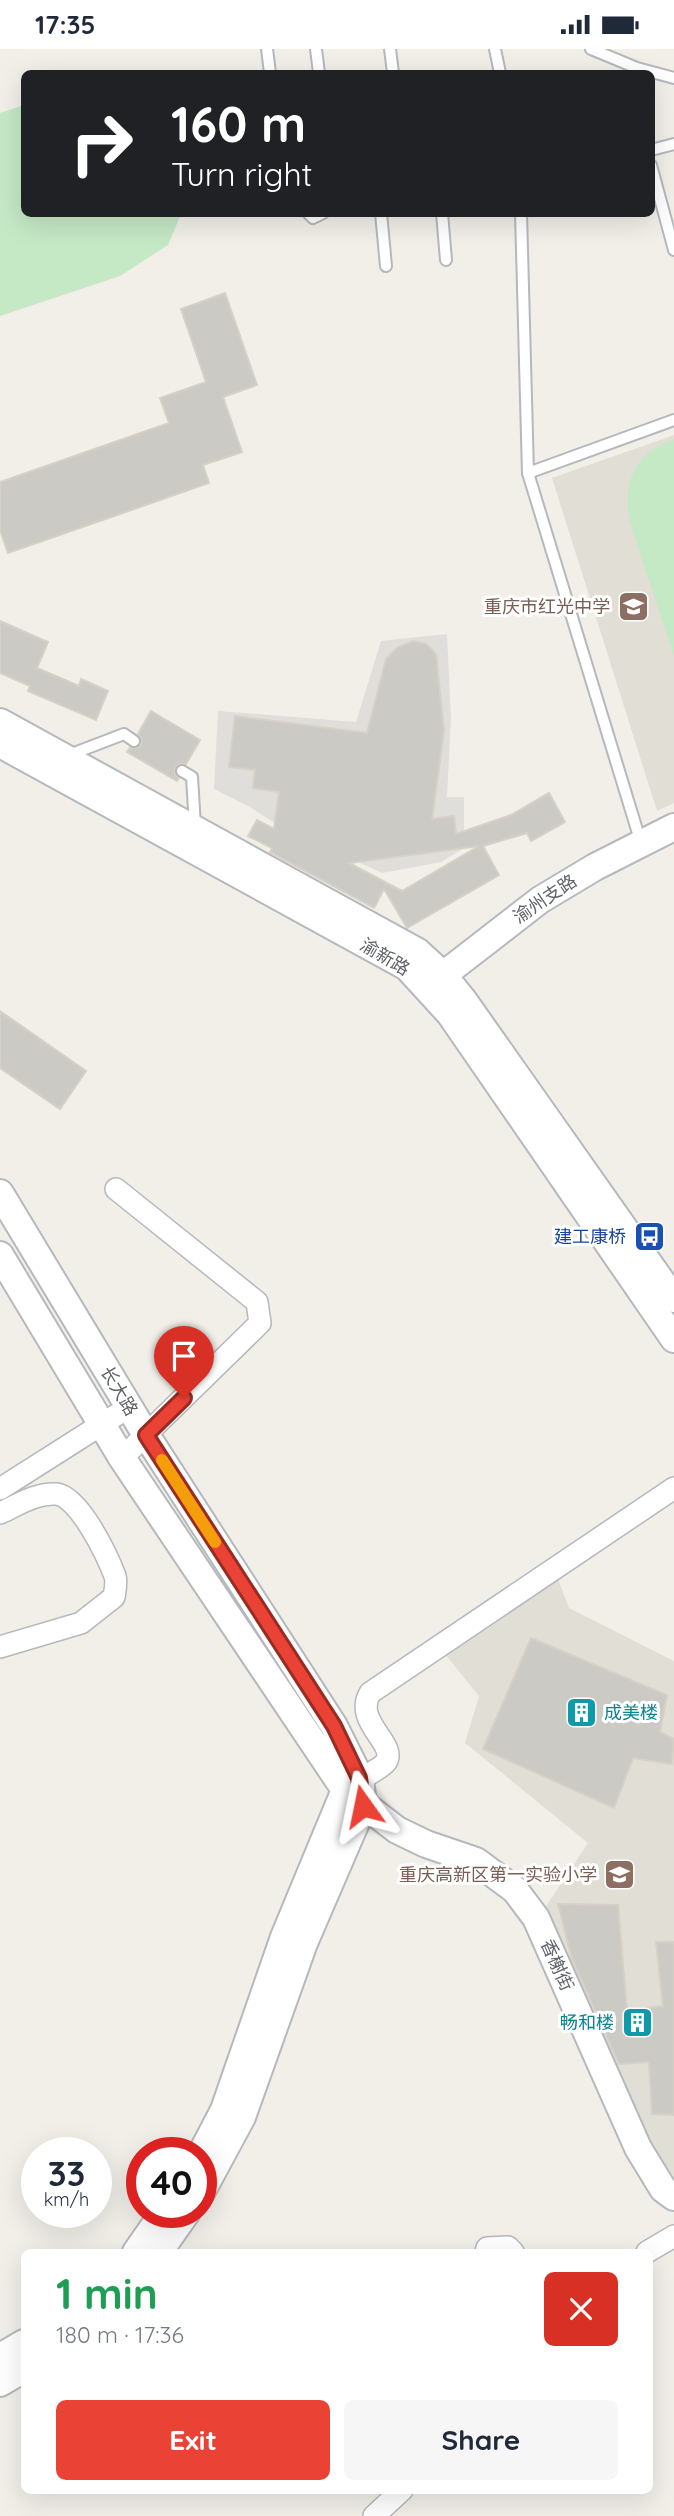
<!DOCTYPE html>
<meta charset="utf-8">
<style>
body{margin:0;font-family:Quicksand,"Noto Sans SC",sans-serif;background:#f6f6f7;color:#1f2937;height:100vh;display:flex;flex-direction:column;font-size:26px;white-space:nowrap}
*{box-sizing:border-box;margin:0}
p{font-size:23px;color:#747a83}
.icon{flex:none;width:38px;height:38px;fill:none;stroke:currentColor;stroke-width:2;stroke-linecap:round;stroke-linejoin:round}
.map{position:relative;flex:1;overflow:hidden}
.panel{position:absolute;left:21px;top:2200px;width:632px;height:245px;display:flex;flex-direction:column;background:#fff;border-radius:10px;box-shadow:0 7px 28px #0002}
.panel>*{flex:none}
.guide{position:absolute;left:21px;top:21px;width:634px;height:147px;border-radius:10px;box-shadow:0 7px 28px #0002;background:#202124;color:#fff;overflow:hidden}
.speed{position:absolute;left:21px;top:2088px;display:flex;gap:14px;font-size:35px;font-weight:700;text-align:center}
.speed>*{display:grid;place-content:center;width:91px;height:91px;border-radius:50%;background:#fff;box-shadow:0 7px 28px #0002;line-height:1}
.speed small{font-size:18px;font-weight:400}
.speed .limit{border:10px solid #d22;background:#fff;color:#111}
.pin{position:absolute;display:grid;place-items:center;width:60px;height:60px;color:#fff;margin:-72px -30px;border-radius:50% 50% 50% 0;rotate:-45deg;box-shadow:0 0 7px #0007}
.pin .icon{rotate:45deg}
.me{position:absolute;width:77px;margin:-38px;rotate:348deg;stroke-linejoin:round;filter:drop-shadow(0 0 5px #0008)}
.turn{display:flex;align-items:center;gap:24px;height:147px;padding:0 35px;font-size:32px}
.turn .icon{width:91px;height:91px;stroke-width:2.5}
.turn b{display:block;font-size:49px;line-height:60px}
.round{display:grid;place-items:center;flex:none;width:74px;height:74px;border-radius:10px;background:#f6f6f7}
.head{display:flex;align-items:center;justify-content:space-between;height:119px;padding:0 35px}
h1{font-size:42px;font-weight:700;line-height:52px;color:#1e9e55}
.button{display:flex;gap:14px;margin-top:auto;padding:14px 35px}
.button a{flex:1;height:80px;border-radius:10px;background:#ea4335;color:#fff;font-size:28px;font-weight:700;line-height:80px;text-align:center}
.button a+a{background:#f6f6f7;color:#1f2937}
.status{display:flex;justify-content:space-between;align-items:center;height:49px;padding:0 35px;background:#fff;direction:ltr}
.status svg{height:19px;fill:currentColor}
.map>svg:first-child{display:block}
.industrial{fill:#e0deda}
.education{fill:#e1ded6}
.green{fill:#c5e8c5}
.building{fill:#cccac5;stroke:#d6d1c6;stroke-width:2;fill-rule:evenodd}
.lines{fill:none;stroke-linecap:round;stroke-linejoin:round}
.service-casing{stroke:#b5b8bc;stroke-width:14}
.minor-casing{stroke:#b5b8bc;stroke-width:24}
.tertiary-casing{stroke:#b5b8bc;stroke-width:30}
.service{stroke:#fff;stroke-width:10}
.minor{stroke:#fff;stroke-width:21}
.tertiary{stroke:#fff;stroke-width:26}
.route-casing{stroke:#982c22;stroke-width:18}
.route{stroke:#ea4335;stroke-width:12}
.slow{stroke:#f59e0b;stroke-width:12}
.labels{text-anchor:middle;stroke-width:6;stroke-linejoin:round;paint-order:stroke}
.education-label{font-size:18px;fill:#785e54;stroke:#fff;text-anchor:end}
.street-label{font-size:18px;fill:#5f6368;stroke:#fff}
.transit-label{font-size:18px;fill:#164399;stroke:#fff;text-anchor:end}
.culture-label{font-size:18px;fill:#0d838f;stroke:#fff;text-anchor:start}
</style>
<div class="status"><b>17:35</b><svg viewBox="0 0 49 12"><path d="M0 12V9h3v3zM5 12V6h3v6zM10 12V3h3v9zM15 12V0h3v12zM26 1h20v11H26zM47 4h2v5h-2z"/></svg></div>
<div class="map">
<svg width="674" height="2467" viewBox="0 0 674 2467">
<rect width="100%" height="100%" fill="#f1efe8"/>
<polygon class="industrial" points="447,585 451,669 447,748 464,748 464,799 441,813 382,824 275,774 248,757 214,740 218,662 356,673 381,592"/>
<g class="education">
<polygon points="674,386 674,754 657,762 552,429"/>
<polygon points="558,1530 569,1559 674,1612 674,2128 650,2096 545,1859 588,1794 465,1694 479,1647 445,1605"/>
</g>
<g class="green">
<polygon points="24,56 24,164 181,165 168,196 120,227 0,267 0,64"/>
<path d="M674 390V607L630 474C622 435 634 404 674 390Z"/>
</g>
<g class="building">
<polygon points="225,244 257,336 223,348 242,403 203,416 209,434 8,504 0,481 0,433 169,374 160,349 206,333 181,260"/>
<polygon points="0,572 48,593 37,619 79,637 81,630 108,642 96,671 28,642 30,637 0,624"/>
<path d="M413 592 426 595 436 605 444 682 432 770 454 767 456 785 511 766 549 744 565 773 531 792 527 784 483 797 499 826 407 879 384 840 374 859 270 803 272 799 248 787 257 771 274 780 279 743 253 739 255 721 229 718 235 667 367 684 386 610 398 598ZM479 797 402 842 349 814Z"/>
<polygon points="151,662 200,691 186,715 179,715 175,719 175,725 179,729 177,732 127,703 130,699 137,699 141,696 141,689 138,685"/>
<polygon points="0,962 86,1022 60,1060 0,1019"/>
<polygon points="531,1589 667,1646 660,1683 674,1690 672,1715 633,1709 614,1759 483,1700"/>
<polygon points="558,1855 618,1856 627,1961 663,1957 656,1893 674,1893 674,2066 652,2065 649,2013 619,2015 572,1910"/>
</g>
<g class="lines">
<defs>
<g id="service">
<polyline points="267,0 270,24"/>
<polyline points="316,0 319,24"/>
<polyline points="390,0 393,24"/>
<polyline points="495,0 500,24"/>
<polyline points="591,0 637,19 674,29"/>
<polyline points="651,101 674,95"/>
<polyline points="651,116 674,201"/>
<polyline points="308,164 313,169 323,164"/>
<polyline points="381,164 386,217"/>
<polyline points="442,164 446,211"/>
<polyline points="521,164 528,424 641,794"/>
<polyline points="528,424 674,371"/>
<polyline points="69,706 124,685 134,692"/>
<polyline points="182,722 192,728 195,777"/>
</g>
<g id="minor">
<polyline points="116,1140 257,1253 260,1274 122,1409"/>
<polyline points="0,1440 129,1358"/>
<path d="M0 1464C18 1456 35 1444 56 1445 79 1447 107 1506 115 1527 117 1533 115 1541 114 1548L81 1574 0 1598"/>
<path d="M349 1737C358 1730 380 1721 386 1713 398 1695 353 1673 370 1644L674 1439"/>
<polyline points="486,2203 487,2199 508,2198 513,2203"/>
<polyline points="647,2203 674,2187"/>
<polyline points="374,2467 402,2441"/>
</g>
<g id="tertiary">
<polyline points="0,673 418,903 443,926 464,952 674,1250"/>
<polyline points="0,695 407,918 450,965 674,1290"/>
<polyline points="429,937 540,851 595,818 674,778"/>
<polyline points="0,1144 146,1386 334,1677 360,1729 363,1757 304,1894 242,2068 201,2144"/>
<polyline points="0,1206 122,1409 345,1741 397,1781 426,1795 476,1812 515,1841 536,1869 638,2099 663,2140 674,2148"/>
<polyline points="201,2105 224,2061 284,1888 345,1741"/>
<polyline points="136,2203 164,2163"/>
<polyline points="159,2203 187,2163"/>
<polyline points="0,2308 24,2294"/>
<polyline points="0,2334 24,2320"/>
</g>
</defs>
<use href="#service" class="service-casing"/>
<use href="#minor" class="minor-casing"/>
<use href="#tertiary" class="tertiary-casing"/>
<use href="#service" class="service"/>
<use href="#minor" class="minor"/>
<use href="#tertiary" class="tertiary"/>
</g>
<g class="lines">
<defs>
<polyline id="route" points="184,1349 146,1386 334,1677 359,1729 363,1757"/>
</defs>
<use href="#route" class="route-casing"/>
<use href="#route" class="route"/>
<polyline class="slow" points="162,1411 215,1493"/>
</g>
<defs>
<symbol id="school-square" viewBox="-11 -11 22 22"><rect x="-9" y="-9" width="18" height="18" rx="4" fill="#8d6e63" stroke="#fff"/><path d="M0-5L7-2L0 1L-7-2ZM-4 1L0 2.5L4 1V4Q0 6-4 4Z" fill="#fff"/></symbol>
<symbol id="bus-square" viewBox="-11 -11 22 22"><rect x="-9" y="-9" width="18" height="18" rx="4" fill="#1a4fb4" stroke="#fff"/><path d="M-5-6H5V4H4V6H2V4H-2V6H-4V4H-5ZM-3.5-4V0h7V-4ZM-3.5 1.2v1.5H-2V1.2ZM2 1.2v1.5H3.5V1.2Z" fill="#fff"/></symbol>
<symbol id="building-square" viewBox="-11 -11 22 22"><rect x="-9" y="-9" width="18" height="18" rx="4" fill="#0f9aa8" stroke="#fff"/><path d="M-4-6H4V6H1V3H-1V6H-4ZM-2.5-4.3h1.7v1.8h-1.7ZM.8-4.3h1.7v1.8H.8ZM-2.5-1h1.7V.8h-1.7ZM.8-1h1.7V.8H.8Z" fill="#fff"/></symbol>
</defs>
<g fill-rule="evenodd">
<use href="#school-square" x="616" y="540" width="35" height="35"/>
<use href="#bus-square" x="632" y="1170" width="35" height="35"/>
<use href="#building-square" x="564" y="1646" width="35" height="35"/>
<use href="#school-square" x="602" y="1808" width="35" height="35"/>
<use href="#building-square" x="620" y="1956" width="35" height="35"/>
</g>
<g class="labels">
<g class="education-label">
<text x="610" y="564">重庆市红光中学</text>
<text x="597" y="1832">重庆高新区第一实验小学</text>
</g>
<g class="street-label">
<text transform="translate(545 850) rotate(-34)" y="6">渝州支路</text>
<text transform="translate(385 908) rotate(31)" y="6">渝新路</text>
<text transform="translate(119 1342) rotate(59)" y="6">长大路</text>
<text transform="translate(557 1916) rotate(66)" y="6">香榭街</text>
</g>
<g class="transit-label">
<text x="626" y="1194">建工康桥</text>
</g>
<g class="culture-label">
<text x="604" y="1670">成美楼</text>
<text x="614" y="1980" text-anchor="end">畅和楼</text>
</g>
</g>
</svg>
<div class="speed"><div>33<small>km/h</small></div><div class="limit">40</div></div>
<div class="pin" style="left:184px;top:1349px;background:#d93025"><svg class="icon" aria-label="arrive" viewBox="0 0 24 24"><path d="M6 21V4h12l-3 4 3 4H6"/></svg></div>
<svg class="me" style="left:363px;top:1757px" viewBox="-20 -20 40 40"><path d="M0-17L14 15 0 8-14 15z" fill="#ea4335" stroke="#fff" stroke-width="4"/></svg>
<div class="guide">
<div class="turn"><svg class="icon" aria-label="right" viewBox="0 0 24 24"><path d="M7 20v-9h11M14 6l5 5-5 5"/></svg><div><b>160 m</b>Turn right</div></div>
</div>
<section class="panel">
<div class="head"><div><h1>1 min</h1><p>180 m · 17:36</p></div><a class="round" style="background:#d93025;color:#fff"><svg class="icon" aria-label="close" viewBox="0 0 24 24"><path d="M6 6l12 12M18 6L6 18"/></svg></a></div>
<div class="button"><a>Exit</a><a>Share</a></div>
</section>
</div>
